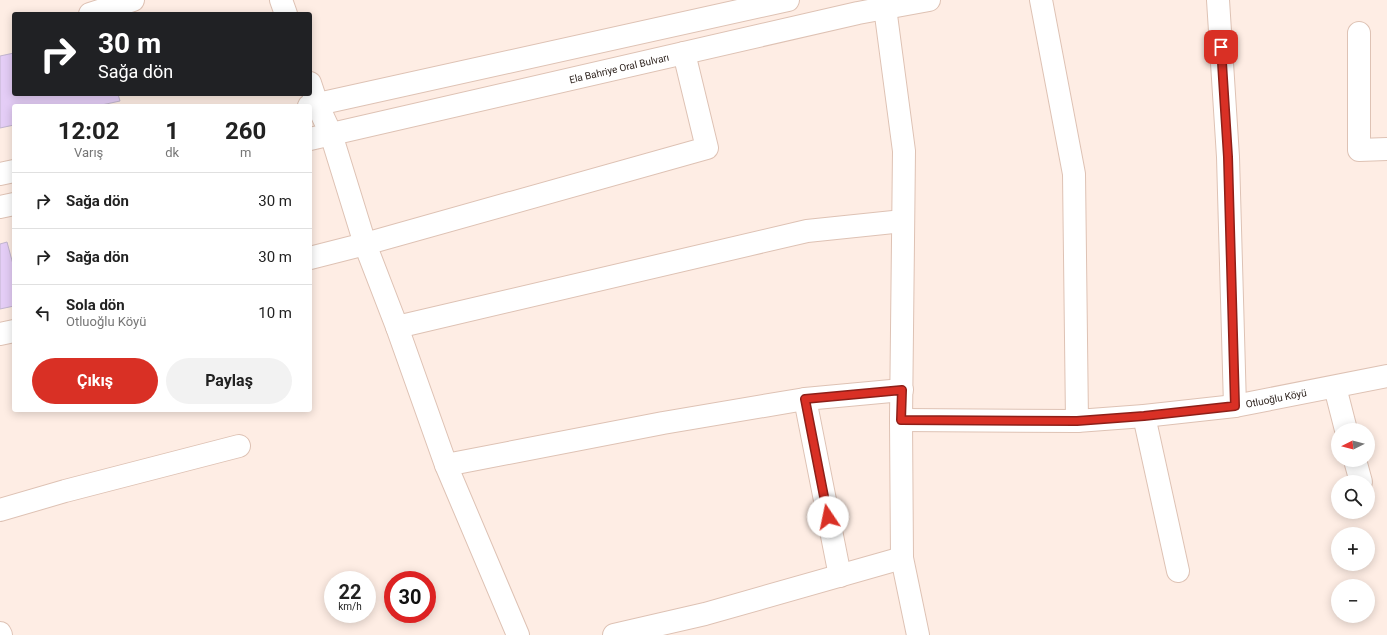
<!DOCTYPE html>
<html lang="tr">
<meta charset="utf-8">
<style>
body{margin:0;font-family:Roboto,sans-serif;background:#f2f2f2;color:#222;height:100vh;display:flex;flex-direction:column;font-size:15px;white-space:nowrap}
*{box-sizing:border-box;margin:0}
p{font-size:13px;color:#767676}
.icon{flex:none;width:22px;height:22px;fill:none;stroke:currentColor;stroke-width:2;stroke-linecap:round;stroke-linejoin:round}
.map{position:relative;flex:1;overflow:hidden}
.side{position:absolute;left:12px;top:104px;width:300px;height:308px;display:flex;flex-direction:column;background:#fff;border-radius:4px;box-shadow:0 2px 10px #0003}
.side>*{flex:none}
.guide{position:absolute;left:12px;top:12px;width:300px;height:84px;border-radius:4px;box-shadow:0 2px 10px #0003;background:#202124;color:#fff;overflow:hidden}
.needle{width:26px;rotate:264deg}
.fabs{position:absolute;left:1331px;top:423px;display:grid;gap:8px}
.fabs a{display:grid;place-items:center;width:44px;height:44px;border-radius:50%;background:#fff;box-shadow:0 2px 10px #0003;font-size:20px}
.speed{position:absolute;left:324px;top:571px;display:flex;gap:8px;font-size:20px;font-weight:700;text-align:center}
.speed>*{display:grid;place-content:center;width:52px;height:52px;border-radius:50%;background:#fff;box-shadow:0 2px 10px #0003;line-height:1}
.speed small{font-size:10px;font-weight:400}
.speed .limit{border:6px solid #d22;background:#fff;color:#111}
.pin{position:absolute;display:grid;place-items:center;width:34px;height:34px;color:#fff;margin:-17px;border-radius:8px;box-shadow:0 2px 6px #0006}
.me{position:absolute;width:44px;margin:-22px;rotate:349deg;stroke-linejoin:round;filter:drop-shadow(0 0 3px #0008)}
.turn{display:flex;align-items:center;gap:14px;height:84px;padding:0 20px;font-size:18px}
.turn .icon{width:52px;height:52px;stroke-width:2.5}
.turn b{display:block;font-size:28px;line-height:34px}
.eta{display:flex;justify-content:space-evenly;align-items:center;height:68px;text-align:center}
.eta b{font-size:24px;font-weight:700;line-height:28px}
.action{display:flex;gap:8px;margin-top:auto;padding:8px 20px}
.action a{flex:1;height:46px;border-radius:24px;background:#d93025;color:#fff;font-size:16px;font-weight:700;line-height:46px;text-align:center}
.action a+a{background:#f2f2f2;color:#222}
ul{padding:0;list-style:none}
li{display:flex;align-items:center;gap:12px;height:56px;padding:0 20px;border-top:1px solid #e0e0e0}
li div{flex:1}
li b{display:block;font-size:15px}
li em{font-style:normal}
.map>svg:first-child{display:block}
.building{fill:#e4cdf6;stroke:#c2b5ce}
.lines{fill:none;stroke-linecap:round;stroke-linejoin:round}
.street-casing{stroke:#dec2b4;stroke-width:24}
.secondary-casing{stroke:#dec2b4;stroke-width:24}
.street{stroke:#fff;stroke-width:22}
.secondary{stroke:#fff;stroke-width:22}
.route-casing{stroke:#8d1f18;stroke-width:10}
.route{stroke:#d93025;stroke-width:7}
.labels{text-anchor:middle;stroke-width:3;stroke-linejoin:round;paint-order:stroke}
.street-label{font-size:10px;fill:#2a1f1a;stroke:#fff}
</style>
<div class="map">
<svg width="1387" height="635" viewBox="0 0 1387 635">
<rect width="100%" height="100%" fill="#feede4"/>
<g class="building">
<polygon points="14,53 14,94 118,94 120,101 97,106 14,106 14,125 0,128 0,56"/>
<polygon points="7,242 14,268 14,306 0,309 0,244"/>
</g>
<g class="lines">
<defs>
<g id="street">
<polyline points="1041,0 1074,174 1077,421"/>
<polyline points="1218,0 1228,157 1235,406"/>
<polyline points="90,14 133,0"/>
<polyline points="1359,33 1359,150 1387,149"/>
<polyline points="331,134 365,244 397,327 446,465 518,635"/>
<polyline points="310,258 365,244 707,148 684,53"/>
<polyline points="397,327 807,231 903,221"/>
<polyline points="0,334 14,331"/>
<polyline points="1335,387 1346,430"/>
<polyline points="805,399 840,576"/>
<polyline points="1144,416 1178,571"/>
<polyline points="901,420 1077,421 1144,416 1235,406 1387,376"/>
<polyline points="1355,460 1361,482"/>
<polyline points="446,465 663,423 805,399 902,390"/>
<polyline points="0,510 65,491 239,446"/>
<polyline points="0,633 1,635"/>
<polyline points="614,635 705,614 902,558"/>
</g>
<g id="secondary">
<polyline points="281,0 286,14"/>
<polyline points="884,0 904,151 901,420 902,558 918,635"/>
<polyline points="310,83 317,104 331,134"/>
<polyline points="309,106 788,0"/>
<polyline points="310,139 858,13 929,0"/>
<polyline points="0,174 14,171"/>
<polyline points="0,207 14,204"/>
</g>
</defs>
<use href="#street" class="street-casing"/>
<use href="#secondary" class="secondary-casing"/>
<use href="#street" class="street"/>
<use href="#secondary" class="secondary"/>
</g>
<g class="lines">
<defs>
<polyline id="route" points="828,517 805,399 902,390 901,420 1077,421 1144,416 1235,406 1228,157 1221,47"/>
</defs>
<use href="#route" class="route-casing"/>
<use href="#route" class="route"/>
</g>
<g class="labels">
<g class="street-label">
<text transform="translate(619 68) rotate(-13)" y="4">Ela Bahriye Oral Bulvarı</text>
<text transform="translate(1276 398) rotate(-11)" y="4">Otluoğlu Köyü</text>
</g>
</g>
</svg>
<div class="fabs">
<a><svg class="needle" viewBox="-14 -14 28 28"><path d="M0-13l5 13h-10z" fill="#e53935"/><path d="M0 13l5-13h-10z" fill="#767676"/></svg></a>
<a><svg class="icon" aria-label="search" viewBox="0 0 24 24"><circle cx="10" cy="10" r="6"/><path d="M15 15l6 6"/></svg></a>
<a>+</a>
<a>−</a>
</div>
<div class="speed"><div>22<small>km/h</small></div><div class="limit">30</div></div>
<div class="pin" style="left:1221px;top:47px;background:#d93025"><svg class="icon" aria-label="arrive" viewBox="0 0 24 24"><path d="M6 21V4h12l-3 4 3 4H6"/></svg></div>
<svg class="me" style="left:828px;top:517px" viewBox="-20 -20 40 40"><circle r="19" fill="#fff"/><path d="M0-13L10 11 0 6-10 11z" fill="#d93025"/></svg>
<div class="guide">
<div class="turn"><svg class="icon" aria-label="right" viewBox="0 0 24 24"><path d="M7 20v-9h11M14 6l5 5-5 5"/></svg><div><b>30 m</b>Sağa dön</div></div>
</div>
<section class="side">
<div class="eta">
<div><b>12:02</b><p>Varış</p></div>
<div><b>1</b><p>dk</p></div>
<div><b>260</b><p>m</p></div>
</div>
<ul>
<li><svg class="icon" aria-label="right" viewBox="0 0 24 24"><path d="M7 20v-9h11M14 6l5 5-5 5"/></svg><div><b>Sağa dön</b></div><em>30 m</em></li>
<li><svg class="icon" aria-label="right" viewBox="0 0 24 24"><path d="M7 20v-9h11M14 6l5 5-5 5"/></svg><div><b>Sağa dön</b></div><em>30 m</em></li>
<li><svg class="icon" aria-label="left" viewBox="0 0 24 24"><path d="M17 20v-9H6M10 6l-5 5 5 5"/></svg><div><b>Sola dön</b><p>Otluoğlu Köyü</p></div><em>10 m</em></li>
</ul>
<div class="action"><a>Çıkış</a><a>Paylaş</a></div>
</section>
</div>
